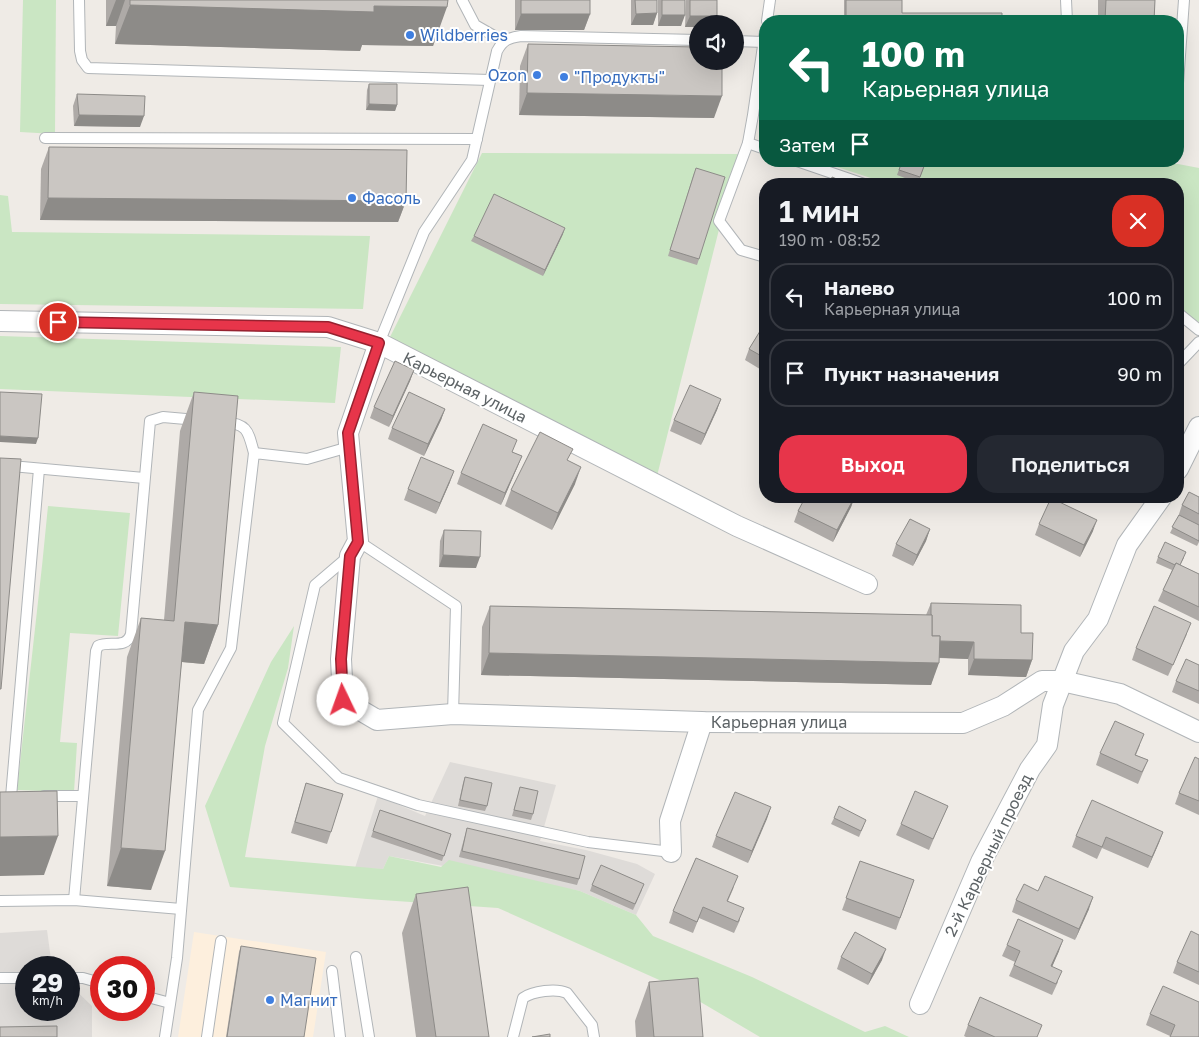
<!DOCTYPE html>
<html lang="ru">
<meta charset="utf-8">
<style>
body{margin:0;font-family:"Golos Text",sans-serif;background:#242831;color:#f1f3f6;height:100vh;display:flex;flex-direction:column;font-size:19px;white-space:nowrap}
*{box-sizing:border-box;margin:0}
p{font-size:16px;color:#9ea1a6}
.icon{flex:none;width:28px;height:28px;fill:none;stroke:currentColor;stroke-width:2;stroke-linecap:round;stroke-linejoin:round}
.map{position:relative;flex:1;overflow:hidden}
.drawer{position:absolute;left:759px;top:178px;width:425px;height:325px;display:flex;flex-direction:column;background:#171b24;border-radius:20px;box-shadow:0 5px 20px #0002}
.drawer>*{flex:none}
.guide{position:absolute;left:759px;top:15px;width:425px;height:152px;border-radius:20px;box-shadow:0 5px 20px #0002;background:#0b6e4f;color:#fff;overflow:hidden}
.controls{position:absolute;left:689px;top:15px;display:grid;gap:10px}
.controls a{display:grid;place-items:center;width:55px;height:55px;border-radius:50%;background:#171b24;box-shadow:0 5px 20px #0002;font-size:25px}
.speed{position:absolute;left:15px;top:956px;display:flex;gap:10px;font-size:25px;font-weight:700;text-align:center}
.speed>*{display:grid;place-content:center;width:65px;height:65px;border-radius:50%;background:#171b24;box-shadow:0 5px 20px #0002;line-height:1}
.speed small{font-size:12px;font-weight:400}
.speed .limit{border:8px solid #d22;background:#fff;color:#111}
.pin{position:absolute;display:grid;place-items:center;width:42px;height:42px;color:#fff;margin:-21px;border:2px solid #fff;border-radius:50%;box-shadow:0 1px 5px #0007}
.me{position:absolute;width:55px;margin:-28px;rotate:357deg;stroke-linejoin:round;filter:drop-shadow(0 0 4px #0008)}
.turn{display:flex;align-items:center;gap:18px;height:105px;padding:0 20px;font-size:22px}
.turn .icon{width:65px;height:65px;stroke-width:2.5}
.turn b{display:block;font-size:35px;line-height:42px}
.then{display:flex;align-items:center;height:48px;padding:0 20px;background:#0003;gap:10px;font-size:19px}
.round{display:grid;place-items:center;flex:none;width:52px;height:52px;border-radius:20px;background:#242831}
.overview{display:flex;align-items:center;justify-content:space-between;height:85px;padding:0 20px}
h1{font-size:30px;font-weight:600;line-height:38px}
.cta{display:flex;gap:10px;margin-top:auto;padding:10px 20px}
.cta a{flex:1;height:58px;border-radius:20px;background:#e7354a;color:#fff;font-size:20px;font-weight:600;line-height:58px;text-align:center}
.cta a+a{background:#242831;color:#f1f3f6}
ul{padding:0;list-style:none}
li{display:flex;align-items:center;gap:15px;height:68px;margin:0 10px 8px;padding:0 10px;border:2px solid #363941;border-radius:20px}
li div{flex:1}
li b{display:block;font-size:19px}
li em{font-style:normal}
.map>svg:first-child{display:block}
.commercial{fill:#fdefdd}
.industrial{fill:#dedbd8}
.green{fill:#cae6c3}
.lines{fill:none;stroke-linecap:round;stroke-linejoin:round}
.lane-casing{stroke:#b1b5b8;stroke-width:12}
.street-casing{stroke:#b1b5b8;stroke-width:22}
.lane{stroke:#fff;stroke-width:10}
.street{stroke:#fff;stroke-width:20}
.wall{fill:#aeaaa7}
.shaded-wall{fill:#8d8b88}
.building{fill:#cac6c2;stroke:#8d8b88}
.route-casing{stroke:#962230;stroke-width:12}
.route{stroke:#e7354a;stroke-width:9}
.shop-dot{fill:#3f7fe0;stroke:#fff;stroke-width:2}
.labels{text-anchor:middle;stroke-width:4;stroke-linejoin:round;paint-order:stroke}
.shop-label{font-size:16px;fill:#366cbe;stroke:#fff;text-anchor:start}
.street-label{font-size:16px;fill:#5d6366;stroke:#fff}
</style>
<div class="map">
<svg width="1199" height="1037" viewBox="0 0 1199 1037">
<rect width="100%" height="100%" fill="#efebe6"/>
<polygon class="commercial" points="194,932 326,952 313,1037 178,1037"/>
<g class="industrial">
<polygon points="450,762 556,785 540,841 586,850 637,864 655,874 636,915 580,891 389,856 383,869 355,868 378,796 425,816"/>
<polygon points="47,930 52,967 26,968 26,1010 69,1010 69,984 92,1006 92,1037 0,1037 0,933"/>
</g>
<g class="green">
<polygon points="23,0 56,0 55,134 20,132"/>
<polygon points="482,153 738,154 657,476 389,339"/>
<polygon points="819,161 1061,161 1061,166 1178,164 1199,168 1199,322 1178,311 1178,184 889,184"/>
<polygon points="0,195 8,196 12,232 370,236 363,309 0,304"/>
<polygon points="0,336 341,347 335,403 0,389"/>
<polygon points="48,506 130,513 118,636 70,633 60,742 77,743 74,792 17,790 42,566"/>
<polygon points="294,626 288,668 265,746 245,857 383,869 389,856 441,867 449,860 580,891 636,915 653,936 752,977 865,1032 885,1026 909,1037 760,1037 675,987 498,908 367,899 230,887 205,806 271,662"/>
</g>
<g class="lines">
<defs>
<g id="lane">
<polyline points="79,0 80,51 82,60 88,68 490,80"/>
<polyline points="462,0 475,25 503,41"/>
<polyline points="1066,0 1067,21"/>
<polyline points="767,21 770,0"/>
<polyline points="765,32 753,115 748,143 719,221 741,250 765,257"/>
<polyline points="735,41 764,42"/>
<polyline points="1178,83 1184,0"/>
<polyline points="45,138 477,139"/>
<polyline points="748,143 765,149"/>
<polyline points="797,161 864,184"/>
<polyline points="1178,313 1199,330"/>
<path d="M379 343 424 232 472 160 497 51C503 40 508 38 521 36L698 40"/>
<polyline points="1178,364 1199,342"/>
<path d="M224 422C248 424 248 431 254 453"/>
<polyline points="0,465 144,478"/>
<polyline points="358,541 456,606 453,714"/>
<polyline points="349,556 315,585 283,723 339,778 418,805 588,842 671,852"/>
<polyline points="44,796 83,796"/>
<polyline points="11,797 39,469"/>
<path d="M74 900 96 651 98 646C109 640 126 650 131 634L150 421 163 417 197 420"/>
<polyline points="0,901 74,900 181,909"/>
<polyline points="356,957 369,1037"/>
<polyline points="332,971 340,1037"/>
<polyline points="0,978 26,978"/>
<polyline points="69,978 83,978 101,983"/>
<polyline points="144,996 170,1003"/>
<polyline points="165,1037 177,958 198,710 231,648 254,453 307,459 349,447"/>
<polyline points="207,1037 221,941"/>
<path d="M513 1037 523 998C533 991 556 988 567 993L592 1025 594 1037"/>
</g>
<g id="street">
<polyline points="0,321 328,327 379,343 737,526 867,584"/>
<polyline points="379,343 348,433 358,541 350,556 341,659 343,700 377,720 453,714 702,722 963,723 1003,706 1042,681 1062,681 1120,694 1199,732"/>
<polyline points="1178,469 1199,427"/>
<polyline points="671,852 670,821 702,722"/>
<polyline points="920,1004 981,862 1030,769 1047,745 1053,705 1074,651 1098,619 1127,545 1162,496"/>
</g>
</defs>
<use href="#lane" class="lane-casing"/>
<use href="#street" class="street-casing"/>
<use href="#lane" class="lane"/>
<use href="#street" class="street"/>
</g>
<g class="wall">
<polygon points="106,0 448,0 433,46 362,45 360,51 115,44 116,26 106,26"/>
<polygon points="515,0 590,0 590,14 584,30 515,30"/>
<polygon points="631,0 657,0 657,13 653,25 631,25"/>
<polygon points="658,0 685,0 681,26 658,26"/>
<polygon points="686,0 717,0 698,24 698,27 685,27"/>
<polygon points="844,0 902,0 902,13 1002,21 844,21"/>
<polygon points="1098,0 1155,0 1154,21 1098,21"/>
<polygon points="528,44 714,118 519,115 520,66"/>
<polygon points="369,84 397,105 395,111 366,110 367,90"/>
<polygon points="77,94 140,127 74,126 73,106"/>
<polygon points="49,147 406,201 398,222 40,220 41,169"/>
<polygon points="902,161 926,161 918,183 897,175"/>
<polygon points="694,173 699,259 697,265 668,256"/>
<polygon points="563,234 543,276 471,241 474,236"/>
<polygon points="765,323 765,372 745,360 749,349"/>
<polygon points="414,370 410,381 389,427 370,418 374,407"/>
<polygon points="194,392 218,625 204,664 182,662 151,890 107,886 127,657 141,618 164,620 180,431"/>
<polygon points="721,399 717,410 701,445 670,431 674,420"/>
<polygon points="445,409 441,420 424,456 388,439 392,428"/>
<polygon points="512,452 522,456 517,468 501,505 457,484 461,473"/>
<polygon points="568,461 575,484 552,530 505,506 511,490"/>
<polygon points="450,482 436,514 404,500 408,489"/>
<polygon points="855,496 851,507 833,542 794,522 798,511"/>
<polygon points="1199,497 1199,542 1197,546 1170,533 1178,517 1182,505"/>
<polygon points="1039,524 1093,531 1080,557 1035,535"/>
<polygon points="930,529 926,541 913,566 892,556 896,544"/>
<polygon points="444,530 476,568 439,567 440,541"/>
<polygon points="1158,557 1184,558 1180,565 1199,574 1199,621 1158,601 1163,590 1172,570 1156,563"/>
<polygon points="931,603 1021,633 1032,660 1026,677 968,675 968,659 939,658 931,685 481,675 482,627 490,606 926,615"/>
<polygon points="1187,634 1168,676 1132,660 1136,648"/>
<polygon points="1199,665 1199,704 1172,692 1176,681"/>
<polygon points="1140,745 1136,755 1148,760 1138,784 1096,765 1100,753"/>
<polygon points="1199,759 1199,815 1175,804 1179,793"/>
<polygon points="465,777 487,806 485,811 458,806 463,783"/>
<polygon points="306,783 331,832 327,844 291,833"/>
<polygon points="520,787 533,814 531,820 512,816"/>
<polygon points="948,806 943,817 929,850 896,835 901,824"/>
<polygon points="771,807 748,863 712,847 716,836"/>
<polygon points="380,810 451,834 442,861 371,837"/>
<polygon points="834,818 864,825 859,837 831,824"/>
<polygon points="467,828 579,879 577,885 459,857"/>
<polygon points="1163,832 1148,868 1102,848 1097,859 1072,847 1076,836"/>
<polygon points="860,861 914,880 896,930 842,910"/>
<polygon points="592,885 642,890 633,910 590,891"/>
<polygon points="734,887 728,901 740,920 734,933 699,918 693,933 669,923 673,911"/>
<polygon points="1038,891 1089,909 1075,940 1012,912 1016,900"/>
<polygon points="416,894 489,1037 416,1037 402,933"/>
<polygon points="1199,935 1199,985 1173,973 1177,962"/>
<polygon points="1007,945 1059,951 1052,967 1058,982 1052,995 1009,976 1015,962 1002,956"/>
<polygon points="241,946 304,1037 226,1037 239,952"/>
<polygon points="841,957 882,960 868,985 837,969"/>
<polygon points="649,982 703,1037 636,1037 635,1021"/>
<polygon points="1199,1002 1170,1036 1146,1025 1150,1014"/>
<polygon points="968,1025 1038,1037 966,1037 964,1036"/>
</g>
<g class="shaded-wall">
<polygon points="116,0 125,0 116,26 106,26"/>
<polygon points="130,5 374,6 447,7 433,46 362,45 360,51 115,44"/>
<polygon points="657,13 653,25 631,25 636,14"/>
<polygon points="521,14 590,14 584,30 515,30"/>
<polygon points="662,15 685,15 681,26 658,26"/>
<polygon points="690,16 717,16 714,24 698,24 698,27 685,27"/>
<polygon points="527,93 722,96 714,118 519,115"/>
<polygon points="369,104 397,105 395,111 366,110"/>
<polygon points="79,115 144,116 140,127 74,126"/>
<polygon points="48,198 406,201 398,222 40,220"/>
<polygon points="565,228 563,234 543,276 545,270"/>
<polygon points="414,370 410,381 389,427 393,416"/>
<polygon points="721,399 717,410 701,445 705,434"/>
<polygon points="445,409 441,420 424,456 428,444"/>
<polygon points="0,436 38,438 36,444 0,442"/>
<polygon points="522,456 517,468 501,505 505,493"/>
<polygon points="581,467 575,484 552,530 558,513"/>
<polygon points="454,471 450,482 436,514 440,503"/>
<polygon points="855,496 851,507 833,542 837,530"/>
<polygon points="1097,520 1093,531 1080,557 1084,545"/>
<polygon points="930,529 926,541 913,566 917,555"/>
<polygon points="443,555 480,557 476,568 439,567"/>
<polygon points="185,622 218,625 204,664 171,661"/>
<polygon points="930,641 974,642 968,659 924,657"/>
<polygon points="489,653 939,663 931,685 481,675"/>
<polygon points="974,659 1032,660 1026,677 968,675"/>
<polygon points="771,807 767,819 748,863 752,851"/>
<polygon points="1163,832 1159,843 1148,868 1152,857"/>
<polygon points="58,836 44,875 0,876 0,837"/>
<polygon points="121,848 165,851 151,890 107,886"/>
<polygon points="1093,897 1089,909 1075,940 1079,929"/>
<polygon points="1063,940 1059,951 1047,978 1051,966"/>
<polygon points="886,949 882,960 868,985 872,974"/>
</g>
<g class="building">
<polygon points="130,0 448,0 447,7 374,6 374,12 130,5"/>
<rect x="521" y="0" width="69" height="14"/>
<polygon points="635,0 657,0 657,13 636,14"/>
<rect x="662" y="0" width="23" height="15"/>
<rect x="690" y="0" width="27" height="16"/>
<polygon points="846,0 902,0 902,13 1002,13 1002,21 846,21"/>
<polygon points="1106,0 1155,0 1154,21 1105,21"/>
<polygon points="528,44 698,47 698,61 722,61 722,96 527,93"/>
<polygon points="369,84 397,84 397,105 369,104"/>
<polygon points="77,94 145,96 144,116 79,115"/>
<polygon points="49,147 407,150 406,201 48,198"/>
<polygon points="902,161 926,161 920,177 899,170"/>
<polygon points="696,168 725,177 699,259 670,250"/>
<polygon points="832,177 849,184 830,184"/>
<polygon points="494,194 565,228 545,270 474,236"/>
<polygon points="765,323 765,358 749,349"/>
<polygon points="395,361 414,370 393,416 374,407"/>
<polygon points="690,385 721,399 705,434 674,420"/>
<polygon points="0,392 42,394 38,438 0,436"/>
<polygon points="194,392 238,396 218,625 185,622 165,851 121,848 141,618 174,621"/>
<polygon points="409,392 445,409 428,444 392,428"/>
<polygon points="483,424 517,440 512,452 522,456 505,493 461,473"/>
<polygon points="540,432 573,449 567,460 581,467 558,513 511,490"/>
<polygon points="421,457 454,471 440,503 408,489"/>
<polygon points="0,458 21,459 1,689 0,689"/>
<polygon points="1189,492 1199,497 1199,514 1182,505"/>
<polygon points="806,496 855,496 837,530 798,511"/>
<polygon points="1051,498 1097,520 1084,545 1039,524"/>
<polygon points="1179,515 1199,525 1199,541 1172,527"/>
<polygon points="910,519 930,529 917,555 896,544"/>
<polygon points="444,530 481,531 480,557 443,555"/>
<polygon points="1165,542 1186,552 1180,565 1176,563 1175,565 1158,557"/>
<polygon points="1176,563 1199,574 1199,607 1163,590"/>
<polygon points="931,603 1021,605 1021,633 1033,633 1032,660 974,659 974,642 940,641 940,636 932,636 932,615 931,615"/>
<polygon points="490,606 932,615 932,636 940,636 939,663 489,653"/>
<polygon points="1154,606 1191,623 1173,665 1136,648"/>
<polygon points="1186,659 1199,665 1199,691 1176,681"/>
<polygon points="1115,721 1144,734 1135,755 1148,760 1142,772 1100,753"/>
<polygon points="1195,757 1199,759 1199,801 1179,793"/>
<polygon points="465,777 492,783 487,806 460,800"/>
<polygon points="306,783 343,794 331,832 295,822"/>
<polygon points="520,787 538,791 533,814 514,810"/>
<polygon points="57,791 58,836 0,837 0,792"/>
<polygon points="915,791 948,806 933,839 901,824"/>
<polygon points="735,792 771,807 752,851 716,836"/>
<polygon points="1092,800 1163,832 1152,857 1106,837 1102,847 1076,836"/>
<polygon points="839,806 866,820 861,831 834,818"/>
<polygon points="380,810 451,834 444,856 373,831"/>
<polygon points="467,828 585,856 579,879 462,851"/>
<polygon points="696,858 738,876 727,901 744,908 738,922 703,907 697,922 673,911"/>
<polygon points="860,861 914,880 900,918 846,898"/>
<polygon points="601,865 644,884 635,904 592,885"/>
<polygon points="1045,876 1093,897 1079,929 1016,900 1024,884 1038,891"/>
<polygon points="468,887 489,1037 436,1037 416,894"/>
<polygon points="1018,919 1063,940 1051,966 1062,971 1056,984 1014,965 1020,951 1007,945"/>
<polygon points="1191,931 1199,935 1199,972 1177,962"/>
<polygon points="855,932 886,949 872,974 841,957"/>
<polygon points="241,946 316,958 304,1037 227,1037"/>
<polygon points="698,978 703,1037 654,1037 649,982"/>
<polygon points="1163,986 1199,1002 1199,1037 1170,1037 1175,1025 1150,1014"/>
<polygon points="980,997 1042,1025 1037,1037 995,1037 968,1025"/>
<polygon points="57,1026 57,1037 0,1037 0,1027"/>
<polygon points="550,1034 550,1037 532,1037"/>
</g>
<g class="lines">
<defs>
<polyline id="route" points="58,322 328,327 379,343 348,433 358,542 350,556 341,659 343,700"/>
</defs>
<use href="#route" class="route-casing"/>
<use href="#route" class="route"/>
</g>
<g class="shop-dot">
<circle cx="410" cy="35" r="5"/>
<circle cx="537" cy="75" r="5"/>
<circle cx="564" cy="77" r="5"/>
<circle cx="352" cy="198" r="5"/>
<circle cx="270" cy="1000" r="5"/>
</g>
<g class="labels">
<g class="shop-label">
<text x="420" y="41">Wildberries</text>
<text x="527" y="81" text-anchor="end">Ozon</text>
<text x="574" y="83">"Продукты"</text>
<text x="362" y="204">Фасоль</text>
<text x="280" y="1006">Магнит</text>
</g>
<g class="street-label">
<text transform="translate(465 387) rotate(27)" y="6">Карьерная улица</text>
<text x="779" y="728">Карьерная улица</text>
<text transform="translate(988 855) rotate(-64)" y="6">2-й Карьерный проезд</text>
</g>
</g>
</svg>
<div class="controls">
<a><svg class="icon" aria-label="sound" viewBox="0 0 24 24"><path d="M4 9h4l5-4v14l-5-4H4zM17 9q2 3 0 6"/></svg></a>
</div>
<div class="speed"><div>29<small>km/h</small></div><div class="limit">30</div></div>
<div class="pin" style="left:58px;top:322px;background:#d93025"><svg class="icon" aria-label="arrive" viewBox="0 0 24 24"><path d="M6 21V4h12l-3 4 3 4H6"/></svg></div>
<svg class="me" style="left:343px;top:700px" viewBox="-20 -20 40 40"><circle r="19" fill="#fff"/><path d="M0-13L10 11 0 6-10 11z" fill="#e7354a"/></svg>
<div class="guide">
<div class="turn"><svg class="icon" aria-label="left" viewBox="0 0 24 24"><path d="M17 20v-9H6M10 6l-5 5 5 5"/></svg><div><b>100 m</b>Карьерная улица</div></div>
<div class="then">Затем<svg class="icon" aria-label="arrive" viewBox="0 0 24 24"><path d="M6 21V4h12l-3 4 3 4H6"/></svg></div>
</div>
<section class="drawer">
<div class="overview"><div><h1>1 мин</h1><p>190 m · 08:52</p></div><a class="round" style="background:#d93025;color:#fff"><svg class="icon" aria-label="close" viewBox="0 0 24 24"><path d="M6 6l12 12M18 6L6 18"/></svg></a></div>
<ul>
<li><svg class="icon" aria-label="left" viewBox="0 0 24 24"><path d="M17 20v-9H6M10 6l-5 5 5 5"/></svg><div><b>Налево</b><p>Карьерная улица</p></div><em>100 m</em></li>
<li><svg class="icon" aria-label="arrive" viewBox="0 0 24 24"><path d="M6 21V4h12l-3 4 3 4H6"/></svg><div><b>Пункт назначения</b></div><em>90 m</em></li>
</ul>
<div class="cta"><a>Выход</a><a>Поделиться</a></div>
</section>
</div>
